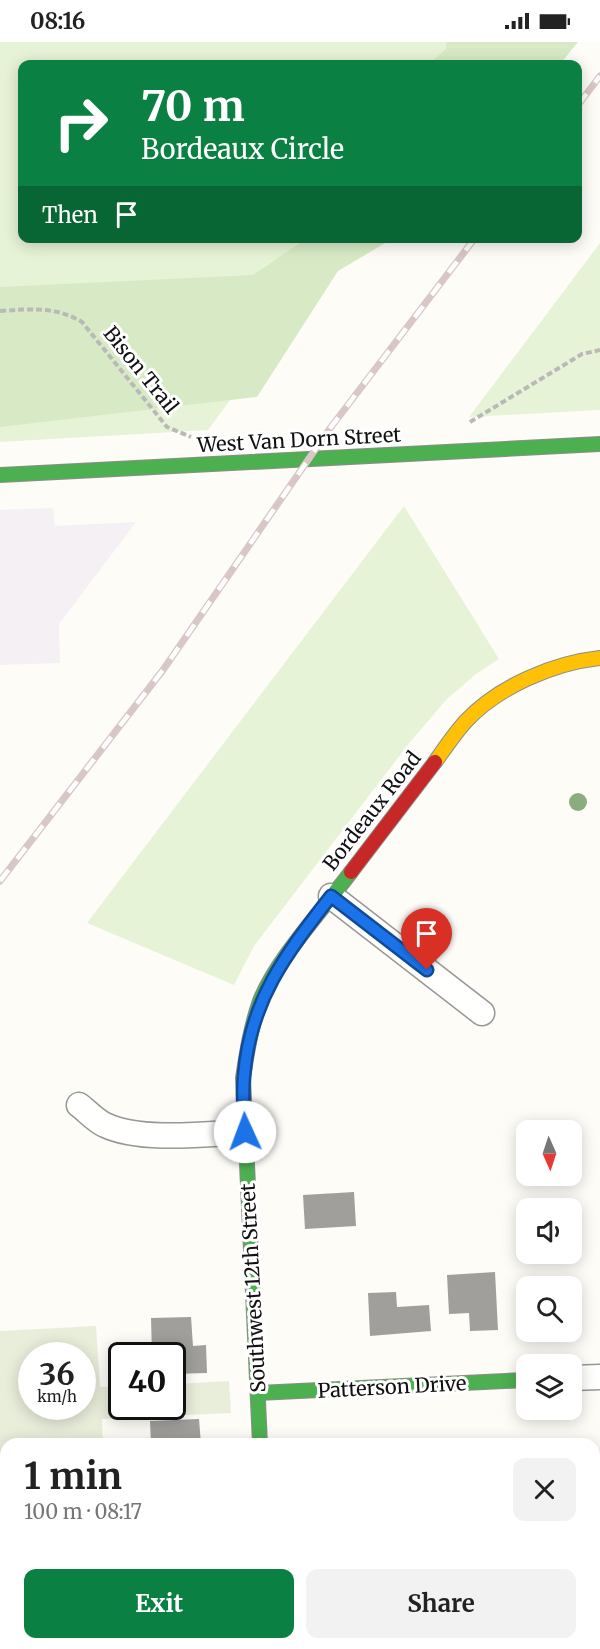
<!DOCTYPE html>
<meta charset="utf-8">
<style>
body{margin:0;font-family:Merriweather,serif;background:#f2f2f2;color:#222;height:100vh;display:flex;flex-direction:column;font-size:22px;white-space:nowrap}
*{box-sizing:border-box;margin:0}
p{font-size:20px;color:#767676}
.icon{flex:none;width:33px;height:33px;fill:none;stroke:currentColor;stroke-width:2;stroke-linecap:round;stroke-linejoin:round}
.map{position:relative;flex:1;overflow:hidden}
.drawer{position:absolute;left:0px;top:1396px;width:600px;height:212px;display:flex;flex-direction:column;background:#fff;border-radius:18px 18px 0 0;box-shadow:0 3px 15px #0003}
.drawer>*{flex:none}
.top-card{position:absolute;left:18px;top:18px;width:564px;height:183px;border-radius:12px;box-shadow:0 3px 15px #0003;background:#0b8043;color:#fff;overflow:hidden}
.needle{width:39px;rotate:177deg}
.tools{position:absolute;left:516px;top:1078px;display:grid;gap:12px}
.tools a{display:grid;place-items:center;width:66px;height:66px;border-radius:12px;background:#fff;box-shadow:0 3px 15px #0003;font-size:30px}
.speed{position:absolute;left:18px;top:1300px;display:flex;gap:12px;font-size:30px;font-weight:700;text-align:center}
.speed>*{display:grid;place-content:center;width:78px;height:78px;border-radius:50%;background:#fff;box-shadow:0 3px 15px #0003;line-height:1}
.speed small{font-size:15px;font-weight:400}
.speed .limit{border:3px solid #111;border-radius:9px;background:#fff;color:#111}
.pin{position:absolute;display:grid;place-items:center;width:51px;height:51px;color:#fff;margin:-62px -26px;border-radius:50% 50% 50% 0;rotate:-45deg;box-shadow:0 0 6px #0007}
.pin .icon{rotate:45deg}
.me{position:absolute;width:66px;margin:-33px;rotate:358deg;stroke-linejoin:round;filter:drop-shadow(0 0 4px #0008)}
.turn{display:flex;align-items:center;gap:21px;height:126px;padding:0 24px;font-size:27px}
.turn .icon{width:78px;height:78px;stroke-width:2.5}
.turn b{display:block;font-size:42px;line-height:51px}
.then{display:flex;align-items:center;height:57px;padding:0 24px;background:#0003;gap:12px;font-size:22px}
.round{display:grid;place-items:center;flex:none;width:63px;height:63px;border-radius:12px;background:#f2f2f2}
.summary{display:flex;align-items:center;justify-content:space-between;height:102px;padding:0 24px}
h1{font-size:36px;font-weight:700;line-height:45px}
.primary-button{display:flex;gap:12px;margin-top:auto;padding:12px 24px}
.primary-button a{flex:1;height:69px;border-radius:12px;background:#0b8043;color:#fff;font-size:24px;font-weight:700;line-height:69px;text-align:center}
.primary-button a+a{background:#f2f2f2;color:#222}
.status{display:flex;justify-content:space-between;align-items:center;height:42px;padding:0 30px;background:#fff;direction:ltr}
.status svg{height:16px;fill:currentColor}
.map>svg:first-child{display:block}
.industrial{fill:#f5f0f3}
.green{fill:#e7f3d7}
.forest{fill:#d8eac5}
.cemetery{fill:#e9eedb;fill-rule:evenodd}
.building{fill:#a19f9c}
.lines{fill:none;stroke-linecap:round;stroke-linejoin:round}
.street-casing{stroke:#979795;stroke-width:27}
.fast-casing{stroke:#8e8d8b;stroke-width:16}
.slow-casing{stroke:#8e8d8b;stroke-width:16}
.jam-casing{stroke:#8e8d8b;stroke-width:16}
.path{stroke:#b9b9b8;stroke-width:4;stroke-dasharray:6 3;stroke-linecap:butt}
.street{stroke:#fffffe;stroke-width:24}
.fast{stroke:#4caf50;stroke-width:14}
.slow{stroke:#ffc107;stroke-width:14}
.jam{stroke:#c62828;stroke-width:14}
.rail-casing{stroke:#d9c6c7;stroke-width:7}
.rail{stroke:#fff;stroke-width:4.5;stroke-dasharray:14;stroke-linecap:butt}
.tree{fill:#8cac80}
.route-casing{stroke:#114b97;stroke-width:15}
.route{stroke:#1a73e8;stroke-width:10}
.labels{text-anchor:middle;stroke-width:6;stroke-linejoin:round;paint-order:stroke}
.street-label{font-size:20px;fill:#111;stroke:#fff}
</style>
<div class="status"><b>08:16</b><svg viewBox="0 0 49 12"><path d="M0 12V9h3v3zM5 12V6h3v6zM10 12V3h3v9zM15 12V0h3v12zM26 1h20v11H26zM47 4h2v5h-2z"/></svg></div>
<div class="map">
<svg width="600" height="1607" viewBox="0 0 600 1607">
<rect width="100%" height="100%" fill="#fdfcf7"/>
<polygon class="industrial" points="53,466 55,484 136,480 59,582 60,621 0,623 0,468"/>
<g class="green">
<polygon points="0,0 493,0 476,22 22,22 22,196 348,197 208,388 0,400"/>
<polygon points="600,201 600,368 469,375"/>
<polygon points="404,464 499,617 476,632 447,657 410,700 254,904 234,943 87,881"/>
</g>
<g class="forest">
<polygon points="446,0 578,0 560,22 429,22 447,6"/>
<polygon points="306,197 392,197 338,229 257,355 0,385 0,245 253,233"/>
</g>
<path class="cemetery" d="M96 1284 100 1345 121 1344 122 1365H172L173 1342 229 1339 231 1371 102 1377 103 1402H6V1507H0V1289ZM32 1314H82V1365H32Z"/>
<g class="building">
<polygon points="354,1150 356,1184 305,1187 303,1153"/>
<polygon points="495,1230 498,1288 470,1289 469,1271 449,1272 447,1233"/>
<polygon points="396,1250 397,1265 429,1263 431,1289 370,1294 368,1251"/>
<polygon points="191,1275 193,1304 206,1303 207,1331 172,1332 172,1314 152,1314 151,1276"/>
<polygon points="199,1377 201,1402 151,1402 150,1379"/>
</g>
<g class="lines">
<defs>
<g id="street">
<polyline points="331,854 482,971"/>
<path d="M79 1063C87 1069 96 1079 105 1083 141 1100 206 1092 245 1090"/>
<polyline points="572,1336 600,1335"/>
<polyline points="270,1602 270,1607"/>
</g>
<g id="fast">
<polyline points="0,433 600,402"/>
<polyline points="258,1351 526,1338"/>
<path d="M260 1402 243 1036C247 1010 251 984 260 959 276 918 324 866 351 830"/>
</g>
<path id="slow" d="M435 720C445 706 455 691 466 679 499 644 554 621 600 616"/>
<polyline id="jam" points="351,830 435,720"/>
</defs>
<use href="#street" class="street-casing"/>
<use href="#fast" class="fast-casing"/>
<use href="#slow" class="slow-casing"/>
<use href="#jam" class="jam-casing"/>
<g class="path">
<path d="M0 269C31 267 55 264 82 280L167 385 191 395"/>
<polyline points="470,380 582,312 600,308"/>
</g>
<use href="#street" class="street"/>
<use href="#fast" class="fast"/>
<use href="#slow" class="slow"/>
<use href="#jam" class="jam"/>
<defs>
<g id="rail">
<polyline points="578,63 600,34"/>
<polyline points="0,839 163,628 328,389 475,196"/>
</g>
</defs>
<use href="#rail" class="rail-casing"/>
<use href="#rail" class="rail"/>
</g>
<circle class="tree" cx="578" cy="760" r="9"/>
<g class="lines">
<defs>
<path id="route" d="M245 1090C244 1072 242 1053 244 1034 250 958 286 912 331 854L427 928"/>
</defs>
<use href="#route" class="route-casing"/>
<use href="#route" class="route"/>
</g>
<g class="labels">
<g class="street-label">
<text transform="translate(141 328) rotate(51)" y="7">Bison Trail</text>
<text transform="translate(299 398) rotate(-3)" y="7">West Van Dorn Street</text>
<text transform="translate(372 769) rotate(-52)" y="7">Bordeaux Road</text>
<text transform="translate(253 1246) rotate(-93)" y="7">Southwest 12th Street</text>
<text transform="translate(392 1345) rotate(-3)" y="7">Patterson Drive</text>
</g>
</g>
</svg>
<div class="tools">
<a><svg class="needle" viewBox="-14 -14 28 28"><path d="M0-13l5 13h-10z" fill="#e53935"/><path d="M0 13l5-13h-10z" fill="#767676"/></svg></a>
<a><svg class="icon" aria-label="sound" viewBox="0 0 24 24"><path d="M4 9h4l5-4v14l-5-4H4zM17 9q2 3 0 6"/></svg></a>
<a><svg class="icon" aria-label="search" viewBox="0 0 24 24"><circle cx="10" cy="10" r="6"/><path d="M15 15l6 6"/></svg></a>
<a><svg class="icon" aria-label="layers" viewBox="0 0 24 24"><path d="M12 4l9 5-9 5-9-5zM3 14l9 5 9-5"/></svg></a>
</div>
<div class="speed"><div>36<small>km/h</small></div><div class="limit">40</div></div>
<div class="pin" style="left:427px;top:928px;background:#d93025"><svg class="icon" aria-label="arrive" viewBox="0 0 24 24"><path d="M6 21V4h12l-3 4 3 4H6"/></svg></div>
<svg class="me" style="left:245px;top:1090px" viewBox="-20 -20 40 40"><circle r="19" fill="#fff"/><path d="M0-13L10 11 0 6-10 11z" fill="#1a73e8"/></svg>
<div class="top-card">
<div class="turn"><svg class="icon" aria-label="right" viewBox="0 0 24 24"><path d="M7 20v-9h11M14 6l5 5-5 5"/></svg><div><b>70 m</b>Bordeaux Circle</div></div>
<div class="then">Then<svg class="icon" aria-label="arrive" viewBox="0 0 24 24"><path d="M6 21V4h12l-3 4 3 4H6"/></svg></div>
</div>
<section class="drawer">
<div class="summary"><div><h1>1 min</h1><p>100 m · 08:17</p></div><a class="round"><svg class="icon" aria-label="close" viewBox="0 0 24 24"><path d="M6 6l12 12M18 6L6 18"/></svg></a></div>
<div class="primary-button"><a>Exit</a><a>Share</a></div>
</section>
</div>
